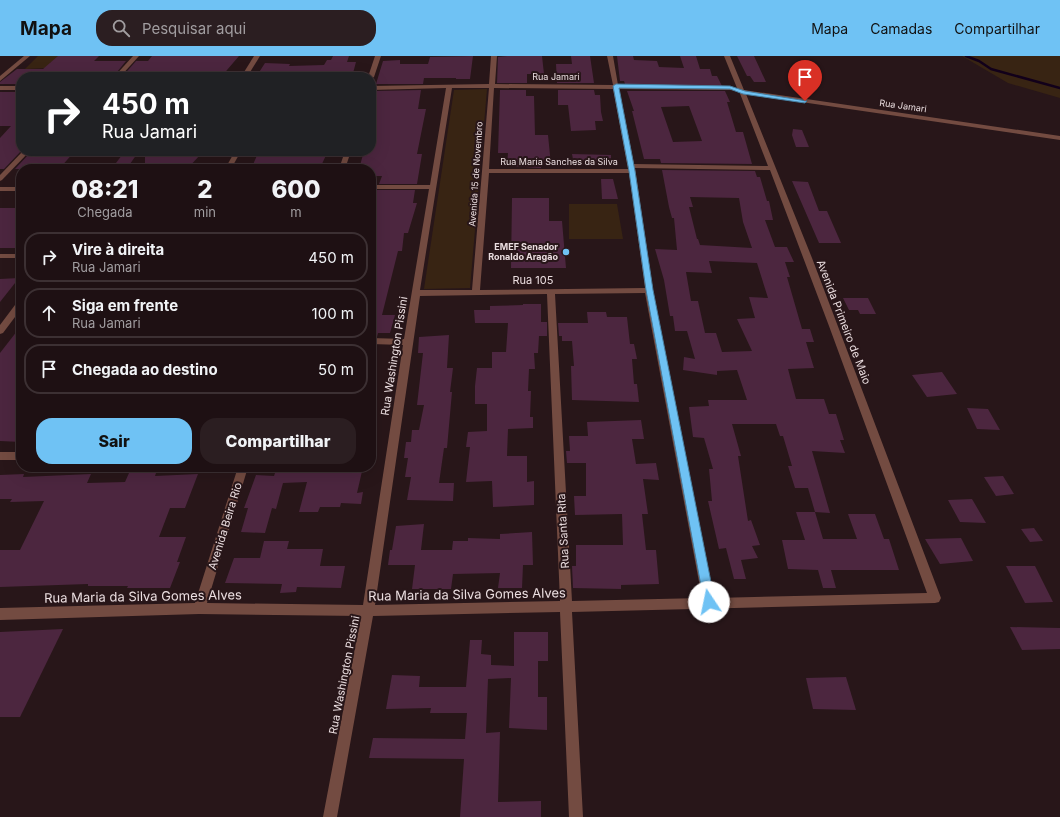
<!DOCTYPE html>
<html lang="pt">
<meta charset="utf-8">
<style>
body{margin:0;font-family:Inter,sans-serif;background:#2b1e21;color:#f1f3f6;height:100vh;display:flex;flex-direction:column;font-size:15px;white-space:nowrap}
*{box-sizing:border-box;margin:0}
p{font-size:13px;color:#a19da0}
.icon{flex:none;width:22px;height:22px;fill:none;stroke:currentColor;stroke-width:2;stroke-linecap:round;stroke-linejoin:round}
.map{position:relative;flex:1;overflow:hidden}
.sheet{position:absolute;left:16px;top:108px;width:360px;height:308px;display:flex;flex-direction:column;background:#1e1013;border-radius:16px;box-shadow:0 4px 16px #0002,0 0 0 1px #3c3033}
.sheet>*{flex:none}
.top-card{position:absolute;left:16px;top:16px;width:360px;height:84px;border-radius:16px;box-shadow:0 4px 16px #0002,0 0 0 1px #3c3033;background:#202124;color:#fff;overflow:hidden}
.pin{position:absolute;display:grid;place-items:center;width:34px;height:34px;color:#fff;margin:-41px -17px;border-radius:50% 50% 50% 0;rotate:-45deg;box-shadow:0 0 4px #0007}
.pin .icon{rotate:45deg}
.me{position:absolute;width:44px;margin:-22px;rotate:349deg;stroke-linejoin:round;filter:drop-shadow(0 0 3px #0008)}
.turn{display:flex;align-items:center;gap:14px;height:84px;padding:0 20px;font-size:18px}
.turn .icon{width:52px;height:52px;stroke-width:2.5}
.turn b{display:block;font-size:28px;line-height:34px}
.eta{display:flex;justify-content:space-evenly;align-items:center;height:68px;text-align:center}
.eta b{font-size:24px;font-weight:800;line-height:28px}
.button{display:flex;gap:8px;margin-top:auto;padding:8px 20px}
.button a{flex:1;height:46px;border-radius:16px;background:#6fc2f4;color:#111;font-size:16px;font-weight:800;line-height:46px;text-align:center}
.button a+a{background:#2b1e21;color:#f1f3f6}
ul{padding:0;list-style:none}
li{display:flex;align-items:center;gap:12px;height:50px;margin:0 8px 6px;padding:0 12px;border:2px solid #3c3033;border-radius:16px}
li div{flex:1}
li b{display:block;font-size:15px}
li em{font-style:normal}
header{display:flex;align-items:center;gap:24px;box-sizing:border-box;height:56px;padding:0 20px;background:#6fc2f4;color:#111}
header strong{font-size:19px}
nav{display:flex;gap:22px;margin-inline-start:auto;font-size:14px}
.search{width:280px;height:36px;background:#2b1e21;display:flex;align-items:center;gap:10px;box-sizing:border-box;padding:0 14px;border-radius:16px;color:#a19da0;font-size:15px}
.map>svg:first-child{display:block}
.green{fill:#382413}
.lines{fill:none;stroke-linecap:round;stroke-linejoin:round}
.stream{stroke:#12001a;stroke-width:2.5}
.building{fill:#4c263f;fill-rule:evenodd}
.minor{fill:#734b41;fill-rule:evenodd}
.tertiary{fill:#734b41;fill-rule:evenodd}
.route{fill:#6fc2f4;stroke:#487e9f}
.poi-dot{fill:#6fc2f4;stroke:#281619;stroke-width:1.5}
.labels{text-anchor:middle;stroke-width:4;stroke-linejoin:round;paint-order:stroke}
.far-street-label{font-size:9px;fill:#ebdee0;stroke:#281619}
.far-poi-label{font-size:9px;font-weight:bold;fill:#ebdee0;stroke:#281619;text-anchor:end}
.street-label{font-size:11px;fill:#ebdee0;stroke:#281619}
.near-street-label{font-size:13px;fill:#ebdee0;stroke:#281619}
</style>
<header>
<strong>Mapa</strong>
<div class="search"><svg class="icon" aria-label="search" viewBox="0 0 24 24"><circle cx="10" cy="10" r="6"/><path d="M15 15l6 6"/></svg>Pesquisar aqui</div>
<nav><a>Mapa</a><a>Camadas</a><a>Compartilhar</a></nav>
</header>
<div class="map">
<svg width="1060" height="761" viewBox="0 0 1060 761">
<rect width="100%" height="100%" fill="#281619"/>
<g class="green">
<polygon points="38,0 58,0 54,6 50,6 51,7 47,12 25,13"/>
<polygon points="962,0 1060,0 1060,42 1008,27"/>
<polygon points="487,33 470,232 424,233 454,34"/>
<polygon points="569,148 617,148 623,183 569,183"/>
</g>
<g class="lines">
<polyline class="stream" points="966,0 979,5 991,13 1060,32"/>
</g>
<g class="building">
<polygon points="58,0 99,0 94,5 126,5 113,21 21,21 21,28 0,28 0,26 17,13 43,13"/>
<polygon points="152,0 239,0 221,21 122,21 136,5 148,5"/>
<polygon points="333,0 349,0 347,6 356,6 352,21 256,21 265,7 290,8 289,10 324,9 327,4 331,4"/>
<polygon points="473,0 470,23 456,23 456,22 424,22 423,28 376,28 383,5 400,4 400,8 428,8 430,1"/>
<polygon points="507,0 542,0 544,18 527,18 527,27 497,27 498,1"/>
<polygon points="571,0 590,0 594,27 557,27 556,8 572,8"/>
<polygon points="617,0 633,0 634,4 657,5 659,11 684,12 680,0 696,0 700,13 710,13 712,20 717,20 722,30 625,28 624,25 620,25"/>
<polygon points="737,0 754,0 766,26 754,26 750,20 747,20"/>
<polygon points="421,34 418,53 426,53 417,98 422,98 417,128 379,128 382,120 371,120 371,113 359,113 364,95 371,95 371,80 374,67 371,67 371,51 374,35"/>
<polygon points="500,34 526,34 526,40 534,40 535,79 548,79 551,109 541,109 541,112 507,110 508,97 498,97"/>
<polygon points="558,34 594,34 595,39 600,39 601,56 603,65 595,65 596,74 571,75 568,49 558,49"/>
<path d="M627 35H725L730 46H727L736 76H743L752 108 661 107 660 103H644L632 55H634ZM689 50 702 85 673 86 661 51Z"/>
<polygon points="0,36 21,36 21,95 4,113 0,113 0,82 11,70 0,70"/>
<polygon points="793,73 802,74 809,91 796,91 792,79"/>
<polygon points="41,95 75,95 59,113 15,113 28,99 37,99"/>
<polygon points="125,95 139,95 130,108 116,107"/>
<polygon points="259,95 328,95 321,110 277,111 276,113 251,113"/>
<polygon points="572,98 611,99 611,109 574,109"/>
<polygon points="145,99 200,99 187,113 161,113 163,110 145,109"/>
<path d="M662 114 755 115 757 121H760L767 145H769L773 164H765L775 191H787L794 206H785L790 221H787L802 273H810L814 286H806L814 312 788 313 796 343H824L829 358H836L844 384H840L845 397 812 395 830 457 815 456 808 432H795L788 410H792L783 380H780L776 368H732L741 400H738L748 465 751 464 760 489 752 490 758 502 741 504 746 523H734L726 492 719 493 708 445H712L709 413H713L704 382 693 381 689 351 709 350 708 344H747L737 314 717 315V319L683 314 684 301 695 303 687 275H675L673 260H670L664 224 655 193 677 194 674 162H672L669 151ZM690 141 739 142 743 166 752 192 700 189 698 183H697L689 151H693ZM709 205 757 207 768 242 749 241 755 262 737 263 752 295 722 296 716 277H705L698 245H691L686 216 712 217Z"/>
<polygon points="601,123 613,123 618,143 602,143"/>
<polygon points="792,125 808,126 819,155 827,155 841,187 819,187"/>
<polygon points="377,134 415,134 413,147 417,147 408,177 404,177 402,195 398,195 382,259 395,259 390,277 378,277 377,281 371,281 371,142 374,142"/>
<polygon points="512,142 549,142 549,165 562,165 566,212 511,212"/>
<rect x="0" y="152" width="21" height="40"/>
<polygon points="19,222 0,246 0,223"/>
<polygon points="843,242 868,242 876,258 860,258 858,254 849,254"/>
<polygon points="523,248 541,248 541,266 547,266 547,280 539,280 538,297 534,297 535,313 529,313 528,335 531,335 530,361 533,361 533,372 508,373 507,400 527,400 527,426 534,425 534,449 493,451 492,425 466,426 470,391 466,391 468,376 487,375 487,348 475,348 475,330 477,312 492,312 492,296 506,296 508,267 475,267 474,254 490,254 490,250 523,249"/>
<polygon points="587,256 606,256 607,261 627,261 630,288 634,288 637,303 632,303 634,328 637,328 639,346 572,344 571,310 574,310 572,285 562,285 562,280 559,280 558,267 588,267"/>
<polygon points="21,270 21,386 0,385 0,297"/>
<polygon points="449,279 447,312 453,312 450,336 452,336 447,392 444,392 439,427 454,427 453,445 407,444 411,421 405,421 408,402 404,402 406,386 411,386 412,374 419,374 424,349 417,349 423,297 418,297 419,281"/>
<polygon points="942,316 957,338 927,341 912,319"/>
<polygon points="967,352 988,353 1000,374 977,373"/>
<polygon points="641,364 644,383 632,383 636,408 656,407 659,424 643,423 648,458 642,458 646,494 656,494 659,528 621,529 621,533 573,532 572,510 576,510 576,489 623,489 622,458 575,459 574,440 586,440 586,407 567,407 566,395 570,395 569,380 588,380 587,366"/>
<polygon points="277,411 363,411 357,437 363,436 361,448 341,447 340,451 320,451 318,456 299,456 307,426 283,427 276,453 272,452 265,477 241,476 248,452 244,452 256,419 274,420"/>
<polygon points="129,417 156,417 155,420 198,418 185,452 170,452 159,481 186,481 177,506 180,506 170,532 127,532 128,530 88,530 88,528 0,531 0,494 20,494 44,445 10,446 12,443 0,443 0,419 24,418 23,421 91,418 87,427 125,426"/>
<polygon points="1003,420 1014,438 996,440 984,421"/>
<polygon points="972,443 986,467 960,466 948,444"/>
<polygon points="796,456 815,456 823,483 857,483 848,458 875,458 884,483 889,483 899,514 831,514 836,532 823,532 818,514 788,513 782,484 805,484"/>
<polygon points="424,468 421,494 452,494 453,485 468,485 468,482 500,483 500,478 532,476 533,509 523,509 522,532 498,532 500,517 453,518 451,533 412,533 415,509 388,509 390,494 392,494 396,470"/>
<polygon points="1034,472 1043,485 1030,486 1021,473"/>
<polygon points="961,482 973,505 940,508 925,483"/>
<polygon points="264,485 289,485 287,493 323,493 320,510 345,510 341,532 297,531 296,536 280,537 282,528 225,527 234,502 260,502"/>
<polygon points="1006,510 1035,510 1053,546 1025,547"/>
<polygon points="1010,571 1060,572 1060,593 1022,594"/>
<polygon points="63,573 20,661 0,661 0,576"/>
<polygon points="514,576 548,576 548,605 538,605 538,641 547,641 547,674 509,672 511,622 488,623 486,677 500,676 498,746 541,745 541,761 460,761 464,703 369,702 373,682 465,683 467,657 430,657 431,652 386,653 392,619 420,620 419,631 466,631 470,584 482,584 481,598 491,599 491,609 514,610"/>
<polygon points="846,621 856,654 813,653 806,622"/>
</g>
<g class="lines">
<g class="minor">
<polygon points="24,0 30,0 0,25 0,20"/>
<polygon points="254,0 260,0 247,21 241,21"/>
<polygon points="375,0 381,0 374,21 371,23 371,21 368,21"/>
<path d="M491 0H497L495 28 613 29 607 0H613L618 29 737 32 724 0H730L744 34 1060 80V84L746 38 812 202 941 542 939 546 935 547 572 556 583 761H569L560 556 373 560 337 761H323L361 560 199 558 0 564V552L195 547 238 411H248L207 547 363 549 403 289 371 288V282L404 283 429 133H371V129H430L446 32 371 34V30L489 28ZM452 32H489L472 234H420ZM494 32 613 33 628 113H489ZM619 33 730 34 739 35 768 110 634 108ZM635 112 770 114 829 270 927 537 714 542 653 234ZM489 117H629L645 232 480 234ZM645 237 702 542 572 545 555 238ZM547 238 560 545 375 549 420 240Z"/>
<polygon points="23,95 30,95 2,124 0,125 0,119"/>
<polygon points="235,95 241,95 231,113 225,113"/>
<polygon points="345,95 351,95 345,113 339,113"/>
<rect x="0" y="131" width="21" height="4"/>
<rect x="0" y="198" width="21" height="4"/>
<polygon points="21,244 21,253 3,277 0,278 0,269 18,245"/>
<rect x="0" y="396" width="21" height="8"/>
</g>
<g class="tertiary">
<polygon points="133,0 139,0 120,21 114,21"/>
<rect x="0" y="30" width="21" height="4"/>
</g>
</g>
<polygon class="route" points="616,28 730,30 745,35 807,45 805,47 743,38 730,33 619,32 635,115 653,234 715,546 713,550 709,551 705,550 704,546 646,234 629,115 613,30"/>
<circle class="poi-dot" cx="566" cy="196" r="4"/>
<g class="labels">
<g class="far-street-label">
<text x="556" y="24">Rua Jamari</text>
<text transform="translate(903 50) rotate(8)" y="3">Rua Jamari</text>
<text x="559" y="109">Rua Maria Sanches da Silva</text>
<text transform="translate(476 118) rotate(-86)" y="3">Avenida 15 de Novembro</text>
</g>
<g class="far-poi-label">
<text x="558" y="194">EMEF Senador<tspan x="558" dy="10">Ronaldo Aragão</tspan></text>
</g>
<g class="street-label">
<text x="533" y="228">Rua 105</text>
<text transform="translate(844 266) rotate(69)" y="4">Avenida Primeiro de Maio</text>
<text transform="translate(394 300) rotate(-81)" y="4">Rua Washington Pissini</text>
<text transform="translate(225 470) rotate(-73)" y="4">Avenida Beira Rio</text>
<text transform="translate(563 475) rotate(-93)" y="4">Rua Santa Rita</text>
<text transform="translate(344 619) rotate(-79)" y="4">Rua Washington Pissini</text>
</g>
<g class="near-street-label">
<text transform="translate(467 538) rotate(-1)" y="5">Rua Maria da Silva Gomes Alves</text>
<text transform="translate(143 540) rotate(-1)" y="5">Rua Maria da Silva Gomes Alves</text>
</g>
</g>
</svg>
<div class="pin" style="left:805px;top:45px;background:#d93025"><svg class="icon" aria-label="arrive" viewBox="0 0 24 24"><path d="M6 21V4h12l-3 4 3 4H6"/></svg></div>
<svg class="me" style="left:709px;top:546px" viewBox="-20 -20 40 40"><circle r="19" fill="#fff"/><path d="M0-13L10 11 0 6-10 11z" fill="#6fc2f4"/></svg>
<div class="top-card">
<div class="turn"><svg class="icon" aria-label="right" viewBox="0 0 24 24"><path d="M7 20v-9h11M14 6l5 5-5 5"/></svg><div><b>450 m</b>Rua Jamari</div></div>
</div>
<section class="sheet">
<div class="eta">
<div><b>08:21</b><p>Chegada</p></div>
<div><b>2</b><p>min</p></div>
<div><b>600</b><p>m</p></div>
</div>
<ul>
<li><svg class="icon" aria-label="right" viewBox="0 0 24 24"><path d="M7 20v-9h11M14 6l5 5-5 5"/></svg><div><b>Vire à direita</b><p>Rua Jamari</p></div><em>450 m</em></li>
<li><svg class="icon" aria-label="ahead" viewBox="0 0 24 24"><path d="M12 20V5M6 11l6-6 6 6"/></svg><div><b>Siga em frente</b><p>Rua Jamari</p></div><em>100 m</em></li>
<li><svg class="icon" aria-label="arrive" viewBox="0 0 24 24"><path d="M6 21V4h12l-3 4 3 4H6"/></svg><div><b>Chegada ao destino</b></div><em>50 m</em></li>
</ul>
<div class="button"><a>Sair</a><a>Compartilhar</a></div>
</section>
</div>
